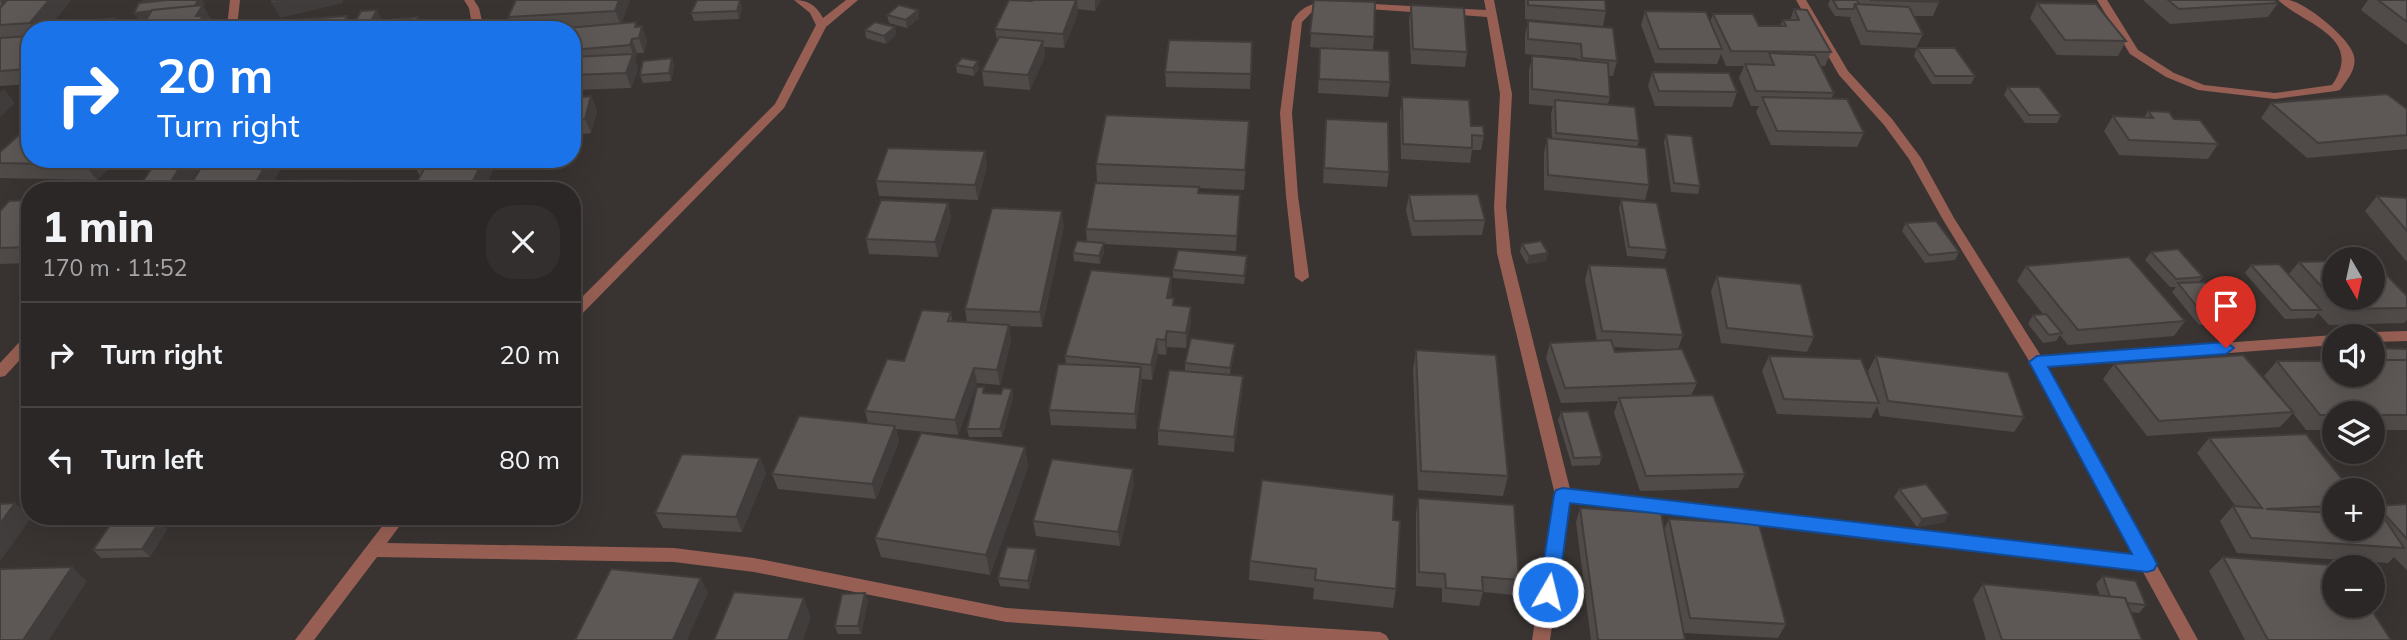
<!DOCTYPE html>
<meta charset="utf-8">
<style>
body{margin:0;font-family:Mulish,sans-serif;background:#332f2e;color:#f1f3f6;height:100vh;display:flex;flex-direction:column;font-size:26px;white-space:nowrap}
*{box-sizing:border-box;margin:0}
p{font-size:23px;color:#a6a5a7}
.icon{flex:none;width:38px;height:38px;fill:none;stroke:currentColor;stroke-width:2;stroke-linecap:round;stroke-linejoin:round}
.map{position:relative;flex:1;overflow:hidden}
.details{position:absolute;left:21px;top:182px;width:560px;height:343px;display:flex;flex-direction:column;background:#2b2726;border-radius:28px;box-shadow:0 7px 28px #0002,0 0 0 2px #474443}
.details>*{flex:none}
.banner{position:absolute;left:21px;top:21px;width:560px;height:147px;border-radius:28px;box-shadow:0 7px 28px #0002,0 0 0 2px #474443;background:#1a73e8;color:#fff;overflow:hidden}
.needle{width:46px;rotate:171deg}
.buttons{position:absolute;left:2322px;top:247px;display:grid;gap:14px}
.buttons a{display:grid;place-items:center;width:63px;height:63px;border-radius:50%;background:#2b2726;box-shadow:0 7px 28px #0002,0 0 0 2px #474443;font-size:35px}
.pin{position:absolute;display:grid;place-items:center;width:60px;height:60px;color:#fff;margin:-72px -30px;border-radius:50% 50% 50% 0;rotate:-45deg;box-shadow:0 0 7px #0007}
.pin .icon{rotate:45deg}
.me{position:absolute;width:77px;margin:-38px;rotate:8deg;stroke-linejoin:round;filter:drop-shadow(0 0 5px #0008)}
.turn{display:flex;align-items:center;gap:24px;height:147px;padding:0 21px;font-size:32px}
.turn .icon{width:91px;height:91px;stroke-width:2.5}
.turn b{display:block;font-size:49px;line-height:60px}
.round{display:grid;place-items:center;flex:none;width:74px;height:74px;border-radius:28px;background:#332f2e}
.head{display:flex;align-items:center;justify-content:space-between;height:119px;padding:0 21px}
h1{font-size:42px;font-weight:800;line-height:52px}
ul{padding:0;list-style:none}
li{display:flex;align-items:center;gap:21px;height:105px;padding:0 21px;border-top:2px solid #474443}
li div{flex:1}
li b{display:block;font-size:26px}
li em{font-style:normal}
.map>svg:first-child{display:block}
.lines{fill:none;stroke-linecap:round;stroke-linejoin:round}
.minor{fill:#975f53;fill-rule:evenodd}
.wall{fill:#504b49;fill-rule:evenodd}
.shaded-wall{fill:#413d3c}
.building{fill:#5d5755;stroke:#413d3c;stroke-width:2}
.route{fill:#1a73e8;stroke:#114b97;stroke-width:2}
</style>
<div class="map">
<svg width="2407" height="640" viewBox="0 0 2407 640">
<rect width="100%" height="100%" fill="#393432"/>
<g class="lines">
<g class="minor">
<polygon points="230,0 240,0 238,18 234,30 223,30 228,18"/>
<polygon points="464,0 474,0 479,8 484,30 473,30 469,8"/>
<path d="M794 0C808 0 816 5 823 18L846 0H858L826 27 784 108 577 319 572 321V307L775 104 816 25 810 13Z"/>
<polygon points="1484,0 1494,0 1512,94 1506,207 1511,253 1570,489 2134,556 2031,364 1942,218 1909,159 1884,125 1839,75 1796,0 1806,0 1848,71 1892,119 1921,158 1954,218 2041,356 2334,335 2338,336 2334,336 2334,345 2047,367 2198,640 2180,640 2142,570 1570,502 1550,640 1532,640 1555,495 1497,253 1494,207 1500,94 1487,17 1447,14 1442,11 1447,8 1486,10"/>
<path d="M2097 0H2107L2138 50 2174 73 2204 85 2275 93 2332 85C2365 37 2305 25 2278 0 2281 0 2285 0 2289 0 2306 3 2350 38 2354 56 2357 69 2347 80 2340 90L2336 91 2275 99 2198 90 2166 77 2130 54Z"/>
<path d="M1329 2 1333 3V7L1313 11 1302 22 1292 113 1298 196 1309 277 1302 282 1295 277 1286 196 1280 113 1292 22C1301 6 1312 3 1329 2Z"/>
<polygon points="1356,3 1427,7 1432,10 1427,13 1352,8 1351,6"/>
<polygon points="2407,331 2407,341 2373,342 2373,336 2366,336 2373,332"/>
<polygon points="30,335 30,349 5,376 0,377 0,363 25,336"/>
<polygon points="390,516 407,516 387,543 674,548 754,558 1006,608 1380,632 1386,635 1389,640 1267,640 1006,622 754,572 674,562 377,557 314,640 295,640"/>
</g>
</g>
<g class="wall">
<polygon points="0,0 71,0 47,30 30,30 30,84 0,86 0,8 1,7 0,7"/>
<polygon points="630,0 621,23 636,22 637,26 647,40 644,53 637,53 635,60 638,69 631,88 572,90 572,30 514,30 508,17"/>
<polygon points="1024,0 1101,0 1095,11 1077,9 1078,13 1064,48 1044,47 1045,56 1030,90 984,86 982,71 997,40 995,29"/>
<polygon points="1314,0 1374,37 1373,50 1390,82 1388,97 1318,93 1320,48 1310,47"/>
<polygon points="1525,0 1605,0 1606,11 1603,26 1525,19"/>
<polygon points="1830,0 1938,0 1939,2 1933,16 1914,16 1923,34 1916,48 1861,45 1850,19 1851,17 1835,16 1828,5"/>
<polygon points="2143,0 2274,0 2278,3 2268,17 2170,24"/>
<polygon points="2368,0 2407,0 2407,45 2361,10"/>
<polygon points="2037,3 2126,41 2118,56 2057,55 2030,18"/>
<polygon points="1411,5 1467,52 1465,67 1411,64 1409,20"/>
<polygon points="742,7 739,19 694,21 691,13"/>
<polygon points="1794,9 1831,52 1825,66 1820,66 1834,93 1831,99 1864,133 1857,147 1771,145 1756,112 1759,106 1751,106 1739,78 1744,66 1726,66 1721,54 1717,64 1655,63 1641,25 1645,11 1710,22 1713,14 1759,26 1780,26 1783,20 1790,20"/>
<polygon points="918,10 919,18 907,28 889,23 887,15"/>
<polygon points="418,17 425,30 357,30 354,24 381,18 375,28"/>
<polygon points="1528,21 1613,28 1617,61 1613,76 1609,76 1610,97 1608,104 1639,141 1637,147 1649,185 1645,200 1544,190 1544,153 1547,138 1552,139 1551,114 1553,106 1529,104 1529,71 1532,56 1577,60 1577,58 1525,54 1525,35"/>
<polygon points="895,27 896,35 886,44 866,38 865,30"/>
<polygon points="1252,42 1250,89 1166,87 1165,72"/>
<polygon points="1917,48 1975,76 1971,84 1932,84 1914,56"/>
<polygon points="672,58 674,66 671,81 643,83 640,75"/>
<polygon points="956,65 979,69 974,76 957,73"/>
<polygon points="1652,72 1737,92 1732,107 1655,106 1648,86"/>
<polygon points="2008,87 2061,115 2057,123 2025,123 2004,95"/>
<polygon points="591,96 597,111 591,133 572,135 572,98"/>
<polygon points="1402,97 1471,126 1484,136 1481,150 1472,150 1470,163 1401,159 1400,112"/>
<polygon points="2271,103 2407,109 2407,149 2307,158 2261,118"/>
<polygon points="2148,111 2174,119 2218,144 2208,159 2119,155 2104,131 2113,116 2144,118"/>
<polygon points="1326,119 1389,172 1387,187 1323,183"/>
<polygon points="1666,134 1700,186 1698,194 1671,192 1664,142"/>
<polygon points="1248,141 1244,190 1199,188 1199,193 1240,195 1236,251 1104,244 1104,252 1100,264 1074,261 1073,253 1087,242 1086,229 1097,183 1096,164"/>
<polygon points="0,152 118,159 97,180 0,178"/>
<polygon points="300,159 377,159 303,164"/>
<polygon points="498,159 483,191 416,191 414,187 420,176 414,165"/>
<polygon points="987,166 978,200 879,196 876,181"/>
<polygon points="1409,195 1485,220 1482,235 1412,236 1406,210"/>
<polygon points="2377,196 2407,198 2407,262 2365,211"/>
<polygon points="30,200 30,263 0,264 0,211"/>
<polygon points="1621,200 1667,250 1664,259 1627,256 1619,208"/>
<polygon points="948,203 951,218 938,257 869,254 866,239"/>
<polygon points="1906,223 1959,252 1955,260 1925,263 1902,231"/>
<polygon points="1064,226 1042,327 1009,326 1011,340 1000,385 977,383 958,435 896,429 899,441 876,499 778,489 772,474 868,423 865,411 904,361 951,312 952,321 967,322 965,309"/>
<polygon points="1522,244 1548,253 1546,261 1527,264 1520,252"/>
<polygon points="2151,252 2203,277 2198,283 2233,315 2227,324 2199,325 2172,292 2176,287 2170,287 2145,260"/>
<polygon points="2299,262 2407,296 2407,320 2404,323 2329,325 2318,313 2314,318 2285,319 2245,273 2251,265 2288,275"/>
<polygon points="1247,264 1244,284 1173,278 1173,270"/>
<path d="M1589 265 1683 335 1678 349 1697 383 1691 396 1745 474 1738 488 1640 491 1614 413 1618 401 1561 403 1546 358 1550 343 1597 341 1585 280ZM1613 347 1668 350 1615 352Z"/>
<polygon points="2026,266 2185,321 2174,336 2068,345 2060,335 2056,341 2043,343 2028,324 2033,315 2043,314 2017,281"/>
<polygon points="1717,276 1814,337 1807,352 1721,343 1711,291"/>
<polygon points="1172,293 1170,298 1174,305 1191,307 1191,322 1186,348 1167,347 1166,355 1158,354 1152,380 1142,379 1136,429 1051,425 1049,410 1066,364 1065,356"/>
<polygon points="2407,349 2407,430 2373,430 2373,413 2334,413 2334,430 2306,430 2293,413 2280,427 2147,436 2103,379 2114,364 2285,402 2264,376 2277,361 2334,374"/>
<polygon points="1416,350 1508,476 1503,496 1418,490 1413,370"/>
<polygon points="1234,352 1230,375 1243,376 1242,391 1234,452 1158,445 1158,430 1185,371 1185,363"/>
<polygon points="1769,356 1872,386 1868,371 1876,356 2024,417 2014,432 1880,416 1877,406 1871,418 1777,414 1762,371"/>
<polygon points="1012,389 1013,397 1002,437 969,437 967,429 985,393 1001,394"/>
<polygon points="1561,412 1602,457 1599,465 1572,466 1558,420"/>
<polygon points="2209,438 2334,490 2334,528 2373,528 2373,510 2377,506 2407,504 2407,570 2394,557 2388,563 2237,553 2220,521 2233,506 2236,507 2197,453"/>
<polygon points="1025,447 1028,467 990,575 881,557 875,538"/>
<polygon points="760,458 766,473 742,532 663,528 655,513"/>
<polygon points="1134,484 1120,546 1036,536 1033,521"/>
<polygon points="1899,489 1949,514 1944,522 1917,527 1894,497"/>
<polygon points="1418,498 1519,580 1515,595 1483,592 1479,606 1442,602 1442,588 1416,586 1416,513"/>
<polygon points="1580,508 1664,530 1669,519 1786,624 1778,638 1684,633 1685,640 1591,640 1576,522"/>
<polygon points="1393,520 1396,589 1393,608 1313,599 1314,588 1249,580 1250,561"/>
<polygon points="160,521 167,529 150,557 101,558 93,550"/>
<polygon points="1037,557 1029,589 1000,586 998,578"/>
<polygon points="2223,557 2391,640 2245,640 2209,571"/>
<polygon points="2103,576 2146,605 2139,613 2131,612 2142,640 1986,640 1973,599 1983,584 2100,596 2096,584"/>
<polygon points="865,593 868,601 861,634 838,634 835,626"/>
</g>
<g class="shaded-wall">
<polygon points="0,0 9,0 4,7"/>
<polygon points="49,0 71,0 47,30 35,30 30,23"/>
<polygon points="144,0 160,0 158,6 146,8 141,1"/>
<polygon points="198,0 202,0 205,4 203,6 212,20 208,25 211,30 194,30 196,16 198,14 139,21 134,13"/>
<polygon points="286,0 343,0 343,3 280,18 272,3"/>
<polygon points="619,0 630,0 621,25 615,11"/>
<polygon points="740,0 742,7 739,19 737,11"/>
<polygon points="1077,0 1078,13 1064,48 1063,34"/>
<polygon points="1095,0 1101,0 1095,11"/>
<polygon points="377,10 381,18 374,30 370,23"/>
<polygon points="918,10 919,18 907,28 906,20"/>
<polygon points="347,16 355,30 340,30"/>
<polygon points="418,17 422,26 423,24 425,30 416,30 414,25"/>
<polygon points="114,18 119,26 117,30 87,30 86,29"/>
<polygon points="636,22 640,33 642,26 647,40 644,53 635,27"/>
<polygon points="895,27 896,35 886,44 884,36"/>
<polygon points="632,39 637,53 635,60 630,45"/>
<polygon points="1043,41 1045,56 1030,90 1028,75"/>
<polygon points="633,54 638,69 631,88 626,73"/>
<polygon points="672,58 674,66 671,81 669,73"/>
<polygon points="978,61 979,69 974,76 973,68"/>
<polygon points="4,89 15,103 0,117 0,92"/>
<polygon points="591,96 597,111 591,133 585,119"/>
<polygon points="1249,121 1248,141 1244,190 1245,170"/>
<polygon points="985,151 987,166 978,200 975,185"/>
<polygon points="92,159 118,159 97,180 85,165"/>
<polygon points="185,159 205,159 185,191 165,191"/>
<polygon points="269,159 286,159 269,191 251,191"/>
<polygon points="484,159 498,159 483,191 474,191 471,185"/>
<polygon points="344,180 351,191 337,191"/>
<polygon points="1240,195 1240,210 1236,251 1237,236"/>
<polygon points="948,203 951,218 938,257 935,242"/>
<polygon points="1062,211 1064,226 1042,327 1040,312"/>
<polygon points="1104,243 1104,252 1100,264 1099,256"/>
<polygon points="1548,253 1546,261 1527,264 1529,256"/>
<polygon points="1171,277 1172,293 1167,313 1167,298"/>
<polygon points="1191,307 1191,322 1186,348 1186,333"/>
<polygon points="1009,325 1011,340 1000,385 997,370"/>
<polygon points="1167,331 1167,347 1166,355 1165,340"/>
<polygon points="1157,339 1158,354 1152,380 1151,365"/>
<polygon points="1235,344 1234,352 1230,376 1230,368"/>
<polygon points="1141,367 1142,382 1136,429 1135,414"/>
<polygon points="974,368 977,383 958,435 955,420"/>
<polygon points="1243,376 1242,391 1234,452 1234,437"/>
<polygon points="1012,389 1013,397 1002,437 1000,429"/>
<polygon points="895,426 899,441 876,499 872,484"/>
<polygon points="1025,447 1028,467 990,575 986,555"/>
<polygon points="760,458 766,473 742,532 736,517"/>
<polygon points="1133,469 1134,484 1120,546 1118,532"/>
<polygon points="15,503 31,518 0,561 0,524"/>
<polygon points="1949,514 1944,522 1917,527 1922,519"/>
<polygon points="160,521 167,529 150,557 142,549"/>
<polygon points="1036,549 1037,557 1029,589 1028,581"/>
<polygon points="72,567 87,581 49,640 23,640"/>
<polygon points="701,578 708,593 687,640 673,640"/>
<polygon points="865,593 868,601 861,634 858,626"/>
<polygon points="804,598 811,618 803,640 788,640"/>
</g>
<g class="building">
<polygon points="7,0 49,0 30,23 0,25 0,8"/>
<polygon points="167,0 198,0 195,6 134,13 139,3"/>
<polygon points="272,0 286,0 272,3"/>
<polygon points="516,0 619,0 615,11 508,17"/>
<polygon points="697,0 740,0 737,11 691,13"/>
<polygon points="1009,0 1032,1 1033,0 1076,0 1063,34 995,29"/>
<polygon points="1314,0 1375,2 1374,37 1310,33"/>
<polygon points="1528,0 1605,0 1606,11 1528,5"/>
<polygon points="1833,0 1857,0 1859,4 1855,4 1854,9 1838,9"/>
<polygon points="1870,0 1938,0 1939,2"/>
<polygon points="2168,0 2274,0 2278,3 2179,9"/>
<polygon points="2378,0 2407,0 2407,22"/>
<polygon points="2037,3 2096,4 2126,41 2065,40"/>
<polygon points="1855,4 1909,7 1923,34 1867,31"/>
<polygon points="203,5 196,16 203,16 194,30 140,30 152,10"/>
<polygon points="899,5 918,10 906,20 887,15"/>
<polygon points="1411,5 1464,8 1467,52 1413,49"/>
<polygon points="1794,9 1807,10 1831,52 1731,51 1713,14 1753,14 1759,26 1786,26 1783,20 1799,20"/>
<polygon points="377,10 370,23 354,24 361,11"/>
<polygon points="1645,11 1706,12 1722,49 1659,49"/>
<polygon points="347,16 340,30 250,30 254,23"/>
<polygon points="418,17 414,25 423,24 420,30 363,30 376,28 380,21"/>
<polygon points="114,18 110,26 86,29 91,21"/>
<polygon points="1528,21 1613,28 1617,61 1582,58 1581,44 1528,39"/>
<polygon points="636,22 635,27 642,26 639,38 632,39 630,45 572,50 572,30 543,30"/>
<polygon points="875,22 895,27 884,36 865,30"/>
<polygon points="30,36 30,69 0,71 0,38"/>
<polygon points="999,37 1043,41 1028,75 982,71"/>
<polygon points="1169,40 1252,42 1251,74 1165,72"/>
<polygon points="1320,48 1389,51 1390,82 1319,79"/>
<polygon points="1917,48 1955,48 1975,76 1935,76"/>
<polygon points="1769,53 1815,55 1834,93 1756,91 1745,64 1774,65"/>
<polygon points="633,54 626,73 572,75 572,57"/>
<polygon points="1532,56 1608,63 1610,97 1532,89"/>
<polygon points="672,58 669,73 640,75 643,61"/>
<polygon points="962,58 978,61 973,68 956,65"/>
<polygon points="1652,72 1729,73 1737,92 1659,91"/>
<polygon points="2008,87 2039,87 2061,115 2029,115"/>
<polygon points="2387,94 2407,109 2407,135 2318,143 2271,103"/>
<polygon points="591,96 585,119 572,120 572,98"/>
<polygon points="1402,97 1469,100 1471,126 1483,126 1484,136 1472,135 1472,148 1403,144"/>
<polygon points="1762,97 1847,99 1864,133 1777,131"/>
<polygon points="1555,100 1635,107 1639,141 1556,133"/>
<polygon points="2148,111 2169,112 2174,119 2200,120 2218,144 2129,140 2113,116 2153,118"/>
<polygon points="1106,115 1249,121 1245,170 1096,164"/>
<polygon points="1326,119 1388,122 1389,172 1324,168"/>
<polygon points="30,125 30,159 92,159 85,165 0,163 0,152"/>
<polygon points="1666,134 1692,136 1700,186 1674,183"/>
<polygon points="1547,138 1646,148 1649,185 1548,175"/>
<polygon points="888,148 985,151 975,185 876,181"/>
<polygon points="158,159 185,159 165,191 136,191"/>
<polygon points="206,159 269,159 251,191 187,191"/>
<polygon points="417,159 484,159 471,185 414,187 427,164 414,165"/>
<polygon points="344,180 337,191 273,191 279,181"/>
<polygon points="1095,183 1199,187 1198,193 1240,195 1237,236 1086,229"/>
<polygon points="471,188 470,191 435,191"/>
<polygon points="1478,194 1485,220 1414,221 1409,195"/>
<polygon points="2377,196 2407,198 2407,231"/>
<polygon points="30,200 30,247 0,248 0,211 9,201"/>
<polygon points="881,200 948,203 935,242 866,239"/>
<polygon points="1621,200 1657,203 1667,250 1629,247"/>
<polygon points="992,208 1062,211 1040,312 965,309"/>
<polygon points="1936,221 1959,252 1929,255 1906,223"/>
<polygon points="1077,241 1104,243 1099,256 1073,253"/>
<polygon points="1541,241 1548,253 1529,256 1522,244"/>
<polygon points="2178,249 2203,277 2176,279 2151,252"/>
<polygon points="1178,250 1247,256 1244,276 1173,270"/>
<polygon points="2129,257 2185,321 2078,330 2026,266"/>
<polygon points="2334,261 2334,298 2373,298 2373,261 2407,296 2407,308 2342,309 2299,262"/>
<polygon points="2279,264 2321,310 2291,310 2251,265"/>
<polygon points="1589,265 1666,268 1683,335 1602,331"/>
<polygon points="1091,270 1171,277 1167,298 1174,298 1173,305 1191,307 1186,333 1167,331 1165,340 1157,339 1151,365 1065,356"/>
<polygon points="1717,276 1801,284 1814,337 1727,328"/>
<polygon points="2205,282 2233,315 2205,317 2178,283"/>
<polygon points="922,310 951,312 948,321 1009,325 997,370 974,368 955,420 865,411 887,359 904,361"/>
<polygon points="2046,314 2062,333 2049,335 2033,315"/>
<polygon points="1191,338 1235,344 1230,368 1185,363"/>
<polygon points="1611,340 1615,352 1682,349 1697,383 1565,388 1550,343"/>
<polygon points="2373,348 2407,349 2407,360 2373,360"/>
<polygon points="1416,350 1496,355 1508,476 1421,471"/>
<polygon points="2243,355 2293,412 2159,421 2114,364"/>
<polygon points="1769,356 1861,359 1879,403 1784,399"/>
<polygon points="1876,356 2008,372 2024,417 1888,401"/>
<polygon points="2373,360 2407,360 2407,415 2373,415 2373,413 2334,413 2334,415 2320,415 2277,361 2334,361 2334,374 2373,374"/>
<polygon points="1058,364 1141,367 1135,414 1049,410"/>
<polygon points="1169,370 1243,376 1234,437 1158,430"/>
<polygon points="977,387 984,387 983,393 1001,394 1003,388 1012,389 1000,429 967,429"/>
<polygon points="1713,395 1745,474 1646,476 1619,398"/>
<polygon points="1588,411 1602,457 1574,458 1561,412"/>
<polygon points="799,416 895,426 872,484 772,474"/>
<polygon points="921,433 1025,447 986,555 875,538"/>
<polygon points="2306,434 2351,490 2334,490 2334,506 2266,509 2334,513 2334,528 2373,528 2373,515 2383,516 2404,548 2251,538 2233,506 2262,508 2209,438"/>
<polygon points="682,454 760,458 736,517 655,513"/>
<polygon points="1052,459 1133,469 1118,532 1033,521"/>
<polygon points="1262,480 1394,495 1393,520 1400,521 1396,589 1315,580 1316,569 1250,561"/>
<polygon points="1926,484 1949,514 1922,519 1899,489"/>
<polygon points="1418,498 1514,505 1519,580 1482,577 1483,591 1446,588 1445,574 1419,572"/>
<polygon points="15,503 0,524 0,504"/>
<polygon points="2407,504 2407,539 2377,506"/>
<polygon points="1580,508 1661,513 1685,640 1598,640"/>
<polygon points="1669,519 1759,524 1786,624 1690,618"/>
<polygon points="160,521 142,549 93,550 112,522"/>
<polygon points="1007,547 1036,549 1028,581 998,578"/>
<polygon points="2223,557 2345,566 2346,567 2334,567 2334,606 2369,606 2391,640 2268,640"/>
<polygon points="72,567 23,640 0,640 0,569"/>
<polygon points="611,569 701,578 673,640 575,640"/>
<polygon points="2103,576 2136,581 2146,605 2127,603 2125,598 2110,597"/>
<polygon points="1983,584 2125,598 2142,640 2002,640"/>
<polygon points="734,592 804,598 788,640 714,640"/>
<polygon points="865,593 858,626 835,626 842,594"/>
</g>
<polygon class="route" points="2226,342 2234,348 2226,354 2048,367 2154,558 2157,564 2154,570 2147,572 1570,503 1558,592 1555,597 1548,600 1542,597 1539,592 1554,495 1556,490 1563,488 2132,554 2029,362 2037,356"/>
</svg>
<div class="buttons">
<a><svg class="needle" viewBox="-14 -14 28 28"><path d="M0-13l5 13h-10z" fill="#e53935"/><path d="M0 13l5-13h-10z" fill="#a6a5a7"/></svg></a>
<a><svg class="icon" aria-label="sound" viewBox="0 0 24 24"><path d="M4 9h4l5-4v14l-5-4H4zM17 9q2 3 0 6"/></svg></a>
<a><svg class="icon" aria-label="layers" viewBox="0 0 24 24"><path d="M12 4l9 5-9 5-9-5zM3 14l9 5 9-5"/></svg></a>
<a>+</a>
<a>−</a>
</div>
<div class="pin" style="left:2226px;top:348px;background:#d93025"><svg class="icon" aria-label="arrive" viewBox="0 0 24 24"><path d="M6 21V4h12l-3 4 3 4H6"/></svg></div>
<svg class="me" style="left:1548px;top:592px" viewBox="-20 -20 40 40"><circle r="17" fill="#1a73e8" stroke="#fff" stroke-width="3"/><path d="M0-11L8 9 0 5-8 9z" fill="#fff"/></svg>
<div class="banner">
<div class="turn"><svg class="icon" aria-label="right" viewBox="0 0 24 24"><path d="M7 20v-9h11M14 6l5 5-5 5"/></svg><div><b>20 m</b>Turn right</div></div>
</div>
<section class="details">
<div class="head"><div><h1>1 min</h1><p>170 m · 11:52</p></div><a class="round"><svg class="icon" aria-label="close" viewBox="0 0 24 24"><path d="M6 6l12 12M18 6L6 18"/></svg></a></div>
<ul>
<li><svg class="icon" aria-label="right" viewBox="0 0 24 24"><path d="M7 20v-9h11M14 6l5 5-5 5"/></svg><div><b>Turn right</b></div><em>20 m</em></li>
<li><svg class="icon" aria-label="left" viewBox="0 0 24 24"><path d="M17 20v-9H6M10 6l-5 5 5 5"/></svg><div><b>Turn left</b></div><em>80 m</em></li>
</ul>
</section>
</div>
